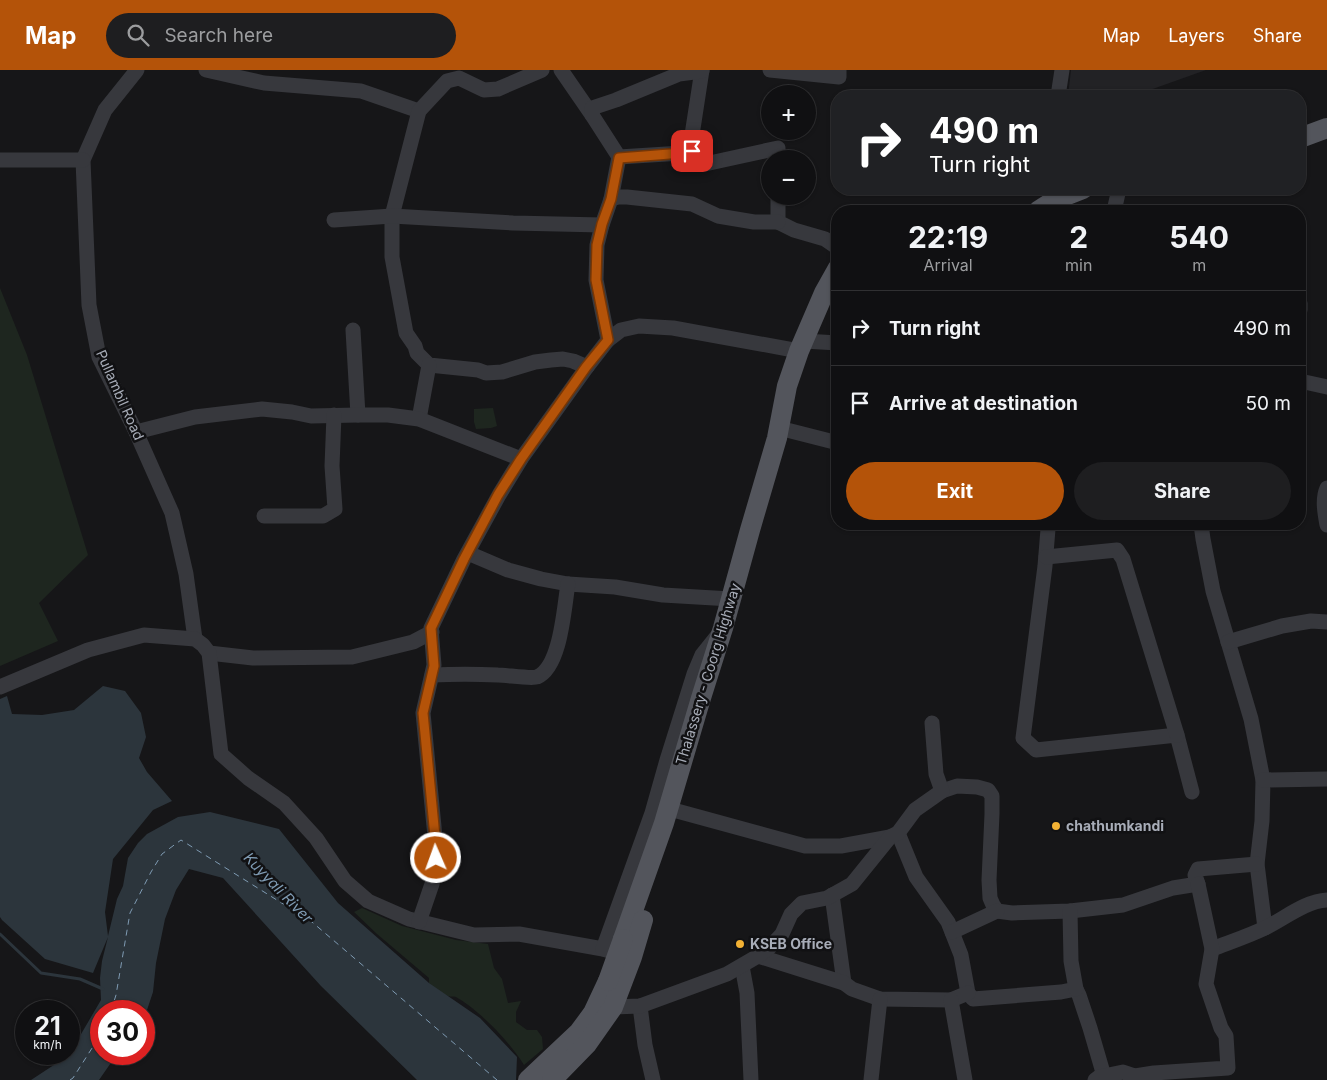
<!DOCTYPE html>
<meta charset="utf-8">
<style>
body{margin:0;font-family:Inter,sans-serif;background:#1e1e20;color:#f1f3f6;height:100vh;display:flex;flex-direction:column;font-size:19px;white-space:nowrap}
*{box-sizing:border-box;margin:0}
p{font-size:16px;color:#9c9d9f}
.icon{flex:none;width:28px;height:28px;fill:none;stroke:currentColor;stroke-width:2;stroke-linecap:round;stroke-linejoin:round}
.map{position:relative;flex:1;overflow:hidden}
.drawer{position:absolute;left:831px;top:135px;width:475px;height:325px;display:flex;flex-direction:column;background:#101012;border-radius:20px;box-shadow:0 1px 4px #0004,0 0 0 1px #303032}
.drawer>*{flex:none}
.hud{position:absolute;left:831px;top:20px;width:475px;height:105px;border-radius:20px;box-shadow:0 1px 4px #0004,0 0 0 1px #303032;background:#202124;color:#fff;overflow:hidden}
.tools{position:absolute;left:761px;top:15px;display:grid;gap:10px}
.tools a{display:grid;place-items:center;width:55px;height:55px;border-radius:50%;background:#101012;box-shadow:0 1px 4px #0004,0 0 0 1px #303032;font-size:25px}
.speed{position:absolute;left:15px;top:930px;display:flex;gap:10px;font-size:25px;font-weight:700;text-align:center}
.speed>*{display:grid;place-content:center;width:65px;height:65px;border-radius:50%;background:#101012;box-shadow:0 1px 4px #0004,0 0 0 1px #303032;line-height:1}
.speed small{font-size:12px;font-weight:400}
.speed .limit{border:8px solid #d22;background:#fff;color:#111}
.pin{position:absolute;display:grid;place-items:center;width:42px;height:42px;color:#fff;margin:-21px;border-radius:10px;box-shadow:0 2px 8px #0006}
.me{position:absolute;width:55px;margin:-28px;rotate:358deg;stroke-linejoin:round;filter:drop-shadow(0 0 4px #0008)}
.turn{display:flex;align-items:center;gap:18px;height:105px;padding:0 15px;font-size:22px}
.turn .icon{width:65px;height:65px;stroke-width:2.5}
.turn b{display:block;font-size:35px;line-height:42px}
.eta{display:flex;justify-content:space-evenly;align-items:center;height:85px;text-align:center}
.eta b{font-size:30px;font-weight:700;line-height:35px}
.primary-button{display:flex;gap:10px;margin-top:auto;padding:10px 15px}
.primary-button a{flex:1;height:58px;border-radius:30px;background:#b45309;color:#fff;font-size:20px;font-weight:700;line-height:58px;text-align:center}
.primary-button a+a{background:#1e1e20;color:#f1f3f6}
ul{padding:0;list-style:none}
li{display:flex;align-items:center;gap:15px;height:75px;padding:0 15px;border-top:1px solid #303032}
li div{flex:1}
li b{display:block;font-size:19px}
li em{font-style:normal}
header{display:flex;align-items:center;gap:30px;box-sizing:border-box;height:70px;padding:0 25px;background:#b45309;color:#fff}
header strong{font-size:24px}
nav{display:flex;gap:28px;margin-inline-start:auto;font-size:18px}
.search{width:350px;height:45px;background:#1e1e20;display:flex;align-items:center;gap:12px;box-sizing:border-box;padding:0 18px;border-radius:28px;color:#9c9d9f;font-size:19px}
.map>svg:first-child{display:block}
.built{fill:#222225}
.green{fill:#1e261f}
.water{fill:#2c353c}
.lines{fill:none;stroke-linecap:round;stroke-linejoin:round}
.stream{stroke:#2c353c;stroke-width:3}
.ferry{stroke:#7f9bb3;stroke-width:1;stroke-dasharray:6 5;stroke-linecap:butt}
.minor{stroke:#37383d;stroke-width:15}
.major{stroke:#53555c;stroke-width:20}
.major-bridge{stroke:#53555c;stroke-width:20}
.route-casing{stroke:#753606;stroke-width:12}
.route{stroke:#b45309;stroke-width:9}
.poi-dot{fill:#f2b134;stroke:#111113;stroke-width:2}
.labels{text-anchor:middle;stroke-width:5;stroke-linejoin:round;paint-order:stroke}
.street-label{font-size:14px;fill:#a8adb8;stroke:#111113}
.poi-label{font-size:14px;font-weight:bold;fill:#a8adb8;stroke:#111113;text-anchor:start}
.water-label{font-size:15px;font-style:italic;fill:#7f9bb3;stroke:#111113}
</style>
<header>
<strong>Map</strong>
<div class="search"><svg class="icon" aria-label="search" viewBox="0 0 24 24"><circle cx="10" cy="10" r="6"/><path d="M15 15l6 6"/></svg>Search here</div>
<nav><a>Map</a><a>Layers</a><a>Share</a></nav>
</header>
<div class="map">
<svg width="1327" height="1010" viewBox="0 0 1327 1010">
<rect width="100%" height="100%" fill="#161618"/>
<polygon class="built" points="1071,0 1206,0 1133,26 1068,26"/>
<g class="green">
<polygon points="0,218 27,285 88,485 39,533 58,571 0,596"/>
<polygon points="493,338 497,356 491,358 476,359 474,352 474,339"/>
<path d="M362 838 402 856 456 870 488 874 494 898 502 909 508 933 521 931 516 942V952L527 960H537L542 967 543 979 524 995C510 972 479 940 456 927 453 926 451 927 448 926 442 924 434 917 429 913V908L377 864 354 842Z"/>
</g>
<polygon class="water" points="103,616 125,621 141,643 146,667 139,688 147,702 172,731 153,740 113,789 105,842 108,866 117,829 123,816 128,788 138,773 147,764 178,747 210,742 279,759 338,833 429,913 480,948 517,987 516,1010 417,1010 321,916 223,808 189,799 176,820 165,849 156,893 153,922 144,949 144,941 101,941 101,984 117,984 99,1010 31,1010 60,991 66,984 69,984 69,980 77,971 101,930 100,908 102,891 108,867 93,903 45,889 2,850 0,847 0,629 7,626 12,644 42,645 74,640"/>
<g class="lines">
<polyline class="stream" points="0,864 41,903 80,909 103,919"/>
<g class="ferry">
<polyline points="111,941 116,925 130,843 151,802 162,784 181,770 312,852 497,1010"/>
<polyline points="70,1010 73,1008 101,964"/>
</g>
<g class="minor">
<polyline points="137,0 105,40 83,90 89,235 99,287 136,362 172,443 186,504 195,569"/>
<polyline points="206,0 264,13 361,21 419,41"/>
<polyline points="542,0 498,19 484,20 459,8 447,11 419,41 392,146 392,187 406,263 415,276 417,283 429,295 478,300 486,303 502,302 535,292 551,290 563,289 573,291 587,297"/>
<polyline points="561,0 592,45"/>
<polyline points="702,0 692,65 692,80 696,92 705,94 778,78 778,89"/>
<polyline points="770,0 839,7 839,0"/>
<polyline points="1058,26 1062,0"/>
<polyline points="619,87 682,83 692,81"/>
<polyline points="0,90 83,90"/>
<polyline points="778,126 778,152 794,160 825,169 838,178"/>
<polyline points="611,129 619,87 592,45 592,38 616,30 679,4 702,1"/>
<polyline points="1114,141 1119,119"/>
<polyline points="334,150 392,146 513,153 602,155"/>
<polyline points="1300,233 1300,240"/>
<polyline points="353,260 358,345"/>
<polyline points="608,270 621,260 639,256 673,258 799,281"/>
<polyline points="804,271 838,273"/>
<polyline points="1300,311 1327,317"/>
<polyline points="419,349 429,295"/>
<polyline points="779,358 838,373"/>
<polyline points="136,362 195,347 262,339 292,342 311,346 358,345 388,345 419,349 521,389"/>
<path d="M1327 418C1322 429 1325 444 1327 455"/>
<polyline points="264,446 323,446 335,439 332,396 334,345"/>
<polyline points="1051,454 1048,459 1045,496 1023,668 1036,680 1177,665 1192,722"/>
<polyline points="1201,454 1203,469 1213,521 1251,649 1263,710 1262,751 1257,794 1265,858"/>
<polyline points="468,483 508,500 541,509 568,514 615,517 663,525 731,529"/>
<polyline points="1046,487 1117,480 1123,489 1177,665"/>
<polyline points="1228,572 1282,556 1311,551 1327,552"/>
<polyline points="209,583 253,588 352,587 413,572 432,562"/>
<path d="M432 605C454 604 476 604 498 605 506 605 531 609 537 607 561 597 564 537 568 514"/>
<polyline points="0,617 88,580 144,565 195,569 203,575 209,583 221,684 248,708 284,733 316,768 345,811 368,831 409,849 474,865 519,864 603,879 627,886"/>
<polyline points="1263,710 1327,709"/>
<polyline points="942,721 957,716 977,717 988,720 992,726 992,744 989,810 990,828 993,835 997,841 1012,843 1070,841 1123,835 1173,818 1198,814 1195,805 1198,799 1257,794"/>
<polyline points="677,741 805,776 841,776 890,767"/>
<polyline points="898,763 916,807 948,852 961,885 968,923 973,929 1061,922 1076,919 1079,925 1090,958 1104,1006"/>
<polyline points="832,825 844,913"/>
<polyline points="1070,841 1071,891 1076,919"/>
<polyline points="419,852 432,814 435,798 436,777 423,643 434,595 431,558 464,489 499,425 521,389 587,297 608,270 596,210 597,175 602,155 611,129 618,127 627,127 692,134 718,146 754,152 778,152"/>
<polyline points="952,862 997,841"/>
<polyline points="603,879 652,743 667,690 694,604 702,585 718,565"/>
<path d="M1212 879C1230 872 1249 866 1267 857 1285 848 1306 831 1327 830"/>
<polyline points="758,886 844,913 852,919 880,929 951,930 968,923"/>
<polyline points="742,896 747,923 751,1010"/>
<polyline points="951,930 965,1010"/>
<polyline points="640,936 645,975 653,1010"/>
<polyline points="613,937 640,936 727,904 758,886 770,877 782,864 791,844 802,833 827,828 852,814 890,767 898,763 915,740 942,721 936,704 932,653"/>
<polyline points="871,1010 880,929"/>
<polyline points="1095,1010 1099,1007 1123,1002 1135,1006 1154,1003 1228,998 1226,966 1221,958 1206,914 1212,879 1198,814"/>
</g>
<g class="major">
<polyline points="1300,68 1327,58"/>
<polyline points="1038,141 1055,130 1083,119"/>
<polyline points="623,869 664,753 701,628 723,558 750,460 777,368 787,316 799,281 824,223 838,198"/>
<polyline points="528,1010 579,962 593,943 608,911"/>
<polyline points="552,1010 587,974 613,937 632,887 643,850"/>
</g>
<polyline class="major-bridge" points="608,911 623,869"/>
</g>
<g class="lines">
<defs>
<polyline id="route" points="436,788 436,777 423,643 434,596 431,558 464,489 498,425 521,389 586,297 608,270 596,210 597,175 602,154 611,129 619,88 682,83 692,81"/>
</defs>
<use href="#route" class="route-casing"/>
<use href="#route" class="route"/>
</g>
<g class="poi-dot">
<circle cx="1056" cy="756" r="5"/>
<circle cx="740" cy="874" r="5"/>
</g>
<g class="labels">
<g class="street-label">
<text transform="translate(120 325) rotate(66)" y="5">Pullambil Road</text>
<text transform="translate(708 604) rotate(-73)" y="5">Thalassery - Coorg Highway</text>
</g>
<g class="poi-label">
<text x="1066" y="761">chathumkandi</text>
<text x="750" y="879">KSEB Office</text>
</g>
<g class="water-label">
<text transform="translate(278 818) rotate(46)" y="5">Kuyyali River</text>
</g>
</g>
</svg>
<div class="tools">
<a>+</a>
<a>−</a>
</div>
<div class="speed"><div>21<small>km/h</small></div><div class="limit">30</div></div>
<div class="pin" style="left:692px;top:81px;background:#d93025"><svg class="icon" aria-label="arrive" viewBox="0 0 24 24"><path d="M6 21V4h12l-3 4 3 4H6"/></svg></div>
<svg class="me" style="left:436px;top:788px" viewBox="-20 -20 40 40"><circle r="17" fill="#b45309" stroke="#fff" stroke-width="3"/><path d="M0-11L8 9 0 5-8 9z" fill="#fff"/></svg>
<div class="hud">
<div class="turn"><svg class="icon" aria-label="right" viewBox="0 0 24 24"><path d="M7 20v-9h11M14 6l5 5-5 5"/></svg><div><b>490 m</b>Turn right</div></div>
</div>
<section class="drawer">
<div class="eta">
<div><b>22:19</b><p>Arrival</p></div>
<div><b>2</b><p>min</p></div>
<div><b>540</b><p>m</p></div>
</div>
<ul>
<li><svg class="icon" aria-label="right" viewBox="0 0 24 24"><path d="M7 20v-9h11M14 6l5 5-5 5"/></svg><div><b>Turn right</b></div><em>490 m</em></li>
<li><svg class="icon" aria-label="arrive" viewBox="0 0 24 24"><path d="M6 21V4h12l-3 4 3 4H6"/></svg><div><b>Arrive at destination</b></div><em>50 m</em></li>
</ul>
<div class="primary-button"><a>Exit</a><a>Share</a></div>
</section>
</div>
